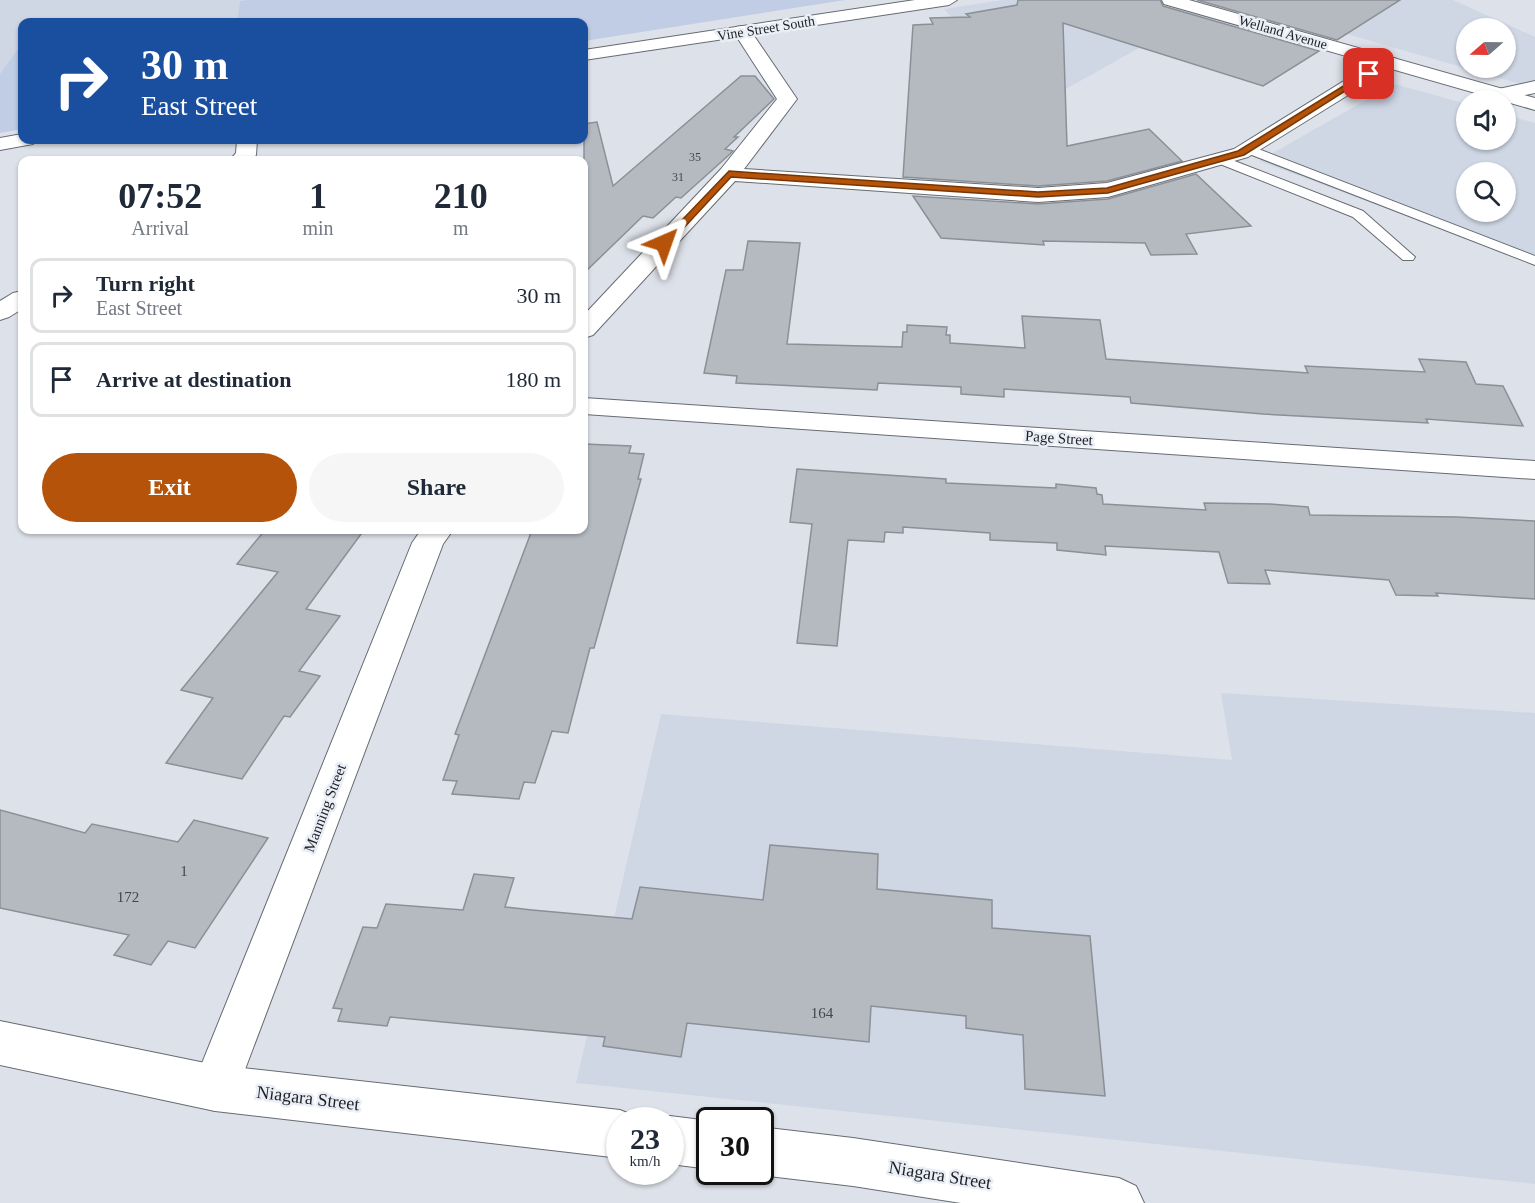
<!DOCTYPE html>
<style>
body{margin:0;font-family:"Times New Roman",serif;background:#f6f6f7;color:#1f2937;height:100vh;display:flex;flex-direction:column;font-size:22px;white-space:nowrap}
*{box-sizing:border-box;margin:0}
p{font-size:20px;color:#747a83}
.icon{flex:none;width:33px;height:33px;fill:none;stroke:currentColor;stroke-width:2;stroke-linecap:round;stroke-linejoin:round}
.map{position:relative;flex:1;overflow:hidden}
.side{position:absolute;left:18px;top:156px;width:570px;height:378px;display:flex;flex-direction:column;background:#fff;border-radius:12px;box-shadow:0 2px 4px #0004}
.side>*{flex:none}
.top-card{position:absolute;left:18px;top:18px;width:570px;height:126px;border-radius:12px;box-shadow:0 2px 4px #0004;background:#1a4fa0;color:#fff;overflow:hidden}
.needle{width:39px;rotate:250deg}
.fabs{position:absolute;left:1456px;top:18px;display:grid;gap:12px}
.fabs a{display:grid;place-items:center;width:60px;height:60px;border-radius:50%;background:#fff;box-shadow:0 2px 4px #0004;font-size:30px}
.speed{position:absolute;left:606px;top:1107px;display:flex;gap:12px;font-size:30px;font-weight:700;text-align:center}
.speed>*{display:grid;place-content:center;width:78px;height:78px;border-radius:50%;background:#fff;box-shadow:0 2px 4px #0004;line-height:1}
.speed small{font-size:15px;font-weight:400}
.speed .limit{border:3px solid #111;border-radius:9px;background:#fff;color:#111}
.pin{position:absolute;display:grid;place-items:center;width:51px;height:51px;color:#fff;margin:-26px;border-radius:12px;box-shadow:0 3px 9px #0006}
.me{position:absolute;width:66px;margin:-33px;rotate:43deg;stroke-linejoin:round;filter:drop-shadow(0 0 4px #0008)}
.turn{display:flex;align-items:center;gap:21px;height:126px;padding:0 24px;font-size:27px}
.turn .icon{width:78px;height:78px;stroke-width:2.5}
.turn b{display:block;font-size:42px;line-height:51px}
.eta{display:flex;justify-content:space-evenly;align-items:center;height:102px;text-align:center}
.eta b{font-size:36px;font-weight:700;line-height:42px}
.primary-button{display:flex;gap:12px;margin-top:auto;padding:12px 24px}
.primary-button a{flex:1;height:69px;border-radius:36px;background:#b45309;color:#fff;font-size:24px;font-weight:700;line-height:69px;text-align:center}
.primary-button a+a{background:#f6f6f7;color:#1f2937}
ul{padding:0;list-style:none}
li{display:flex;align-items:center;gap:18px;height:75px;margin:0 12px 9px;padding:0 12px;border:3px solid #e0e1e3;border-radius:12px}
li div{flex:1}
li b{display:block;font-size:22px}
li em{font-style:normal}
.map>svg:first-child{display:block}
.built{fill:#cfd7e5;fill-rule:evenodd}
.green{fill:#c0cde4}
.building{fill:#b5bac1;stroke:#8b8f96;stroke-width:1.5}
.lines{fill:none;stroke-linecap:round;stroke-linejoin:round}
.lane-casing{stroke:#676b72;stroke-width:2}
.street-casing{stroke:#676b72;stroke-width:2}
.secondary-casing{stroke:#676b72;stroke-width:2}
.lane{fill:#fff;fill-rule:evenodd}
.street{fill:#fff;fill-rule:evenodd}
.secondary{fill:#fff;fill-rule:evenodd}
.route{fill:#b45309;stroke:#753606;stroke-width:1.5}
.labels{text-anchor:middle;stroke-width:5;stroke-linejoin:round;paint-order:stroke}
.number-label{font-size:12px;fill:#44464a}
.far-street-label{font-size:14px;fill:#1e2023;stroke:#eaeef7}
.street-label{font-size:15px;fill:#1e2023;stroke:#eaeef7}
.near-number-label{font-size:15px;fill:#44464a}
.near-street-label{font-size:18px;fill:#1e2023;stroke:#eaeef7}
</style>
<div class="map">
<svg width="1535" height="1203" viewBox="0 0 1535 1203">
<rect width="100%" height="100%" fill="#dde1e9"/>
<g class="built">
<polygon points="0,0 248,0 240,1 237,22 22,22 22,50 17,50 0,74"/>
<polygon points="1002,0 1125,0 1191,19 1064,90 1025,98 944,9"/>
<path d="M1228 0H1453L1535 37V88ZM1467 28H1506V68H1467Z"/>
<path d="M1394 84 1467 104V140H1506V115L1535 123V264L1259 161ZM1467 172H1506V212H1467Z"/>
<polygon points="1221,693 1535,713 1535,1184 576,1083 661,714 1232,760"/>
</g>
<g class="green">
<polygon points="248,0 845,0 584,41 584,22 237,22 240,1"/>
<polygon points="17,50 22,50 22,129 0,133 0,74"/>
</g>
<g class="building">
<polygon points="1018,0 1160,0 1163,6 1319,51 1263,86 1063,23 1067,146 1149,129 1182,161 1107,181 1038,186 903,177 913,25 933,24 930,18 970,17 966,14 1017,5"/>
<polygon points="1197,0 1400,0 1337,40"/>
<polygon points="741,76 755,76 774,99 734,137 738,137 725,149 733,151 730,154 681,198 676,197 653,218 643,216 584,273 584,124 597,122 613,186"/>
<polygon points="1196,174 1251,226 1186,234 1197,254 1151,255 1145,243 1043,241 1044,245 941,238 913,196 1038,204 1108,199"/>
<polygon points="748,241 800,243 787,344 902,347 903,332 907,332 907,325 947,327 946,335 950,335 950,343 1025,348 1022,316 1100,320 1106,359 1308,373 1305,366 1425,372 1419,359 1466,362 1476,384 1503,386 1523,426 1426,419 1428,423 1263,414 1131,403 1130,397 1004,389 1004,397 961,394 961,387 878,383 877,390 736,383 737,376 704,373 726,270 743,270"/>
<polygon points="584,444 631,446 629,453 644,454 638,479 641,479 594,648 590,648 568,733 552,731 535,783 524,782 519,799 452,794 457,781 443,780 459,735 455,734 532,530 584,530"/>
<polygon points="797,469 946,479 946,483 1056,488 1056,484 1096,488 1097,494 1102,495 1103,504 1206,510 1204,503 1270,504 1308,507 1310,515 1457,517 1535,521 1535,599 1436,593 1438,596 1396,595 1389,580 1265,570 1270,584 1228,583 1219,552 1105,546 1106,555 1057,550 1057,543 990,540 990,533 903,527 903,533 885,532 884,542 848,540 837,646 797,643 812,524 790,522"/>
<polygon points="265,530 364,530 306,609 340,616 299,671 320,676 290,717 284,716 242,779 166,763 213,698 181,690 278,572 237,564"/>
<polygon points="0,810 85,833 92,824 178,842 194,820 268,838 195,948 168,941 151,965 114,955 129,935 0,908"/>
<polygon points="770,845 878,854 877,889 992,900 992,928 1090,936 1105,1096 1025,1089 1023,1035 966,1028 966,1016 871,1006 869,1042 687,1023 681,1057 603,1046 605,1037 390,1017 387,1026 338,1021 342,1009 333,1008 363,927 377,928 386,904 463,910 474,874 514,878 505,907 532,910 632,919 640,887 763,900"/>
</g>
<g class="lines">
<defs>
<g id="lane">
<polygon points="1248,145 1535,256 1535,265 1244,152 1242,149"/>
<polygon points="1219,155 1363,211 1415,257 1413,260 1403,260 1353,217 1215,162 1213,159 1215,156"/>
</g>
<g id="street">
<polygon points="742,26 748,27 797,99 744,169 1038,188 1107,183 1234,149 1381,58 1395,58 1397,62 1395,66 1248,157 1108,197 1038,202 735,181 593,335 584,338 584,315 721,169 777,99 733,31 736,27"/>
<polygon points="1535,81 1535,93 1501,100 1494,98 1491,94 1494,90"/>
<polygon points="237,140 257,140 256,155 252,160 230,160 236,153"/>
<polygon points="22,291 22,309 9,317 0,320 0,301 13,293"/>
<polygon points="584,398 1535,461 1535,479 584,414"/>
<polygon points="421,530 453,530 443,544 238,1088 231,1104 215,1111 199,1104 192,1088 412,543"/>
</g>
<g id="secondary">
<polygon points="915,0 957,0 949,5 584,60 584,50"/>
<polygon points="1162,0 1189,0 1535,98 1535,110 1164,4"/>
<polygon points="22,134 22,140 36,140 33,144 0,150 0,138"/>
<polygon points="0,1021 215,1065 620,1110 637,1117 638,1120 620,1120 620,1158 215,1111 0,1065"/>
<polygon points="670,1116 710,1121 710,1169 670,1164 670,1120 660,1120"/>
<polygon points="760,1127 853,1138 1119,1178 1136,1186 1144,1203 961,1203 853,1186 760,1175 752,1172 760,1172"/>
</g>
</defs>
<use href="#lane" class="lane-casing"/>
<use href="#street" class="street-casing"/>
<use href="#secondary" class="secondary-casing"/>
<use href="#lane" class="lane"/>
<use href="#street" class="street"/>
<use href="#secondary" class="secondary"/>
</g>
<polygon class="route" points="1366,72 1372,74 1244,155 1108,193 1038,197 731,177 668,245 660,243 729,171 1038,192 1107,188 1238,151"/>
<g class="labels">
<g class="number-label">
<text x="695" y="161">35</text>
<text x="678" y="181">31</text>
</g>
<g class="far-street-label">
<text transform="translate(766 28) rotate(-9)" y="5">Vine Street South</text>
<text transform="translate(1283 32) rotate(16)" y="5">Welland Avenue</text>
</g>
<g class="street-label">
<text transform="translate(1059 438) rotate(4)" y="5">Page Street</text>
<text transform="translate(325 808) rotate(-69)" y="5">Manning Street</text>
</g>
<g class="near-number-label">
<text x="184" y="876">1</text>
<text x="128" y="902">172</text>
<text x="822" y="1018">164</text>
</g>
<g class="near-street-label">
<text transform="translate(308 1098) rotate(7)" y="6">Niagara Street</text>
<text transform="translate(940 1175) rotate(9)" y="6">Niagara Street</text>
</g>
</g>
</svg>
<div class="fabs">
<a><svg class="needle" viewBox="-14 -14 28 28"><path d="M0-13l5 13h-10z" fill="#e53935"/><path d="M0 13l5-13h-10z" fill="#747a83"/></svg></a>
<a><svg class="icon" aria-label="sound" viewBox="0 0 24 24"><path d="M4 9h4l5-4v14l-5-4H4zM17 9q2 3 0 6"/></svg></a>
<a><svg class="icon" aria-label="search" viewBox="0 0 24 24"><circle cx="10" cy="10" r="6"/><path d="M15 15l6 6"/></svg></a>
</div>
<div class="speed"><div>23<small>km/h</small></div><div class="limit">30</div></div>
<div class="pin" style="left:1369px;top:74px;background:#d93025"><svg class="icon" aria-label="arrive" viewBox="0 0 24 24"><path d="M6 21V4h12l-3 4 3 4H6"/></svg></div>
<svg class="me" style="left:664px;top:243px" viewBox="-20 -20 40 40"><path d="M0-17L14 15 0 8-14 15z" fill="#b45309" stroke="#fff" stroke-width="4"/></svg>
<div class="top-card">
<div class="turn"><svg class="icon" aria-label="right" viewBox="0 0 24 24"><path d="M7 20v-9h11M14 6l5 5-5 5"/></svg><div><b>30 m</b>East Street</div></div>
</div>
<section class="side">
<div class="eta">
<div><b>07:52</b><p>Arrival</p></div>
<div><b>1</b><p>min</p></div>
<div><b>210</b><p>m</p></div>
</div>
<ul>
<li><svg class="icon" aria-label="right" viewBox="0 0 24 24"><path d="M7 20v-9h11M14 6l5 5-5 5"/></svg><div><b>Turn right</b><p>East Street</p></div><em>30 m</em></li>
<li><svg class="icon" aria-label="arrive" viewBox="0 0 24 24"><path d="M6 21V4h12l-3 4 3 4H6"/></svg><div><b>Arrive at destination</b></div><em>180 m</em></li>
</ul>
<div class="primary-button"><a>Exit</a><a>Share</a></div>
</section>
</div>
